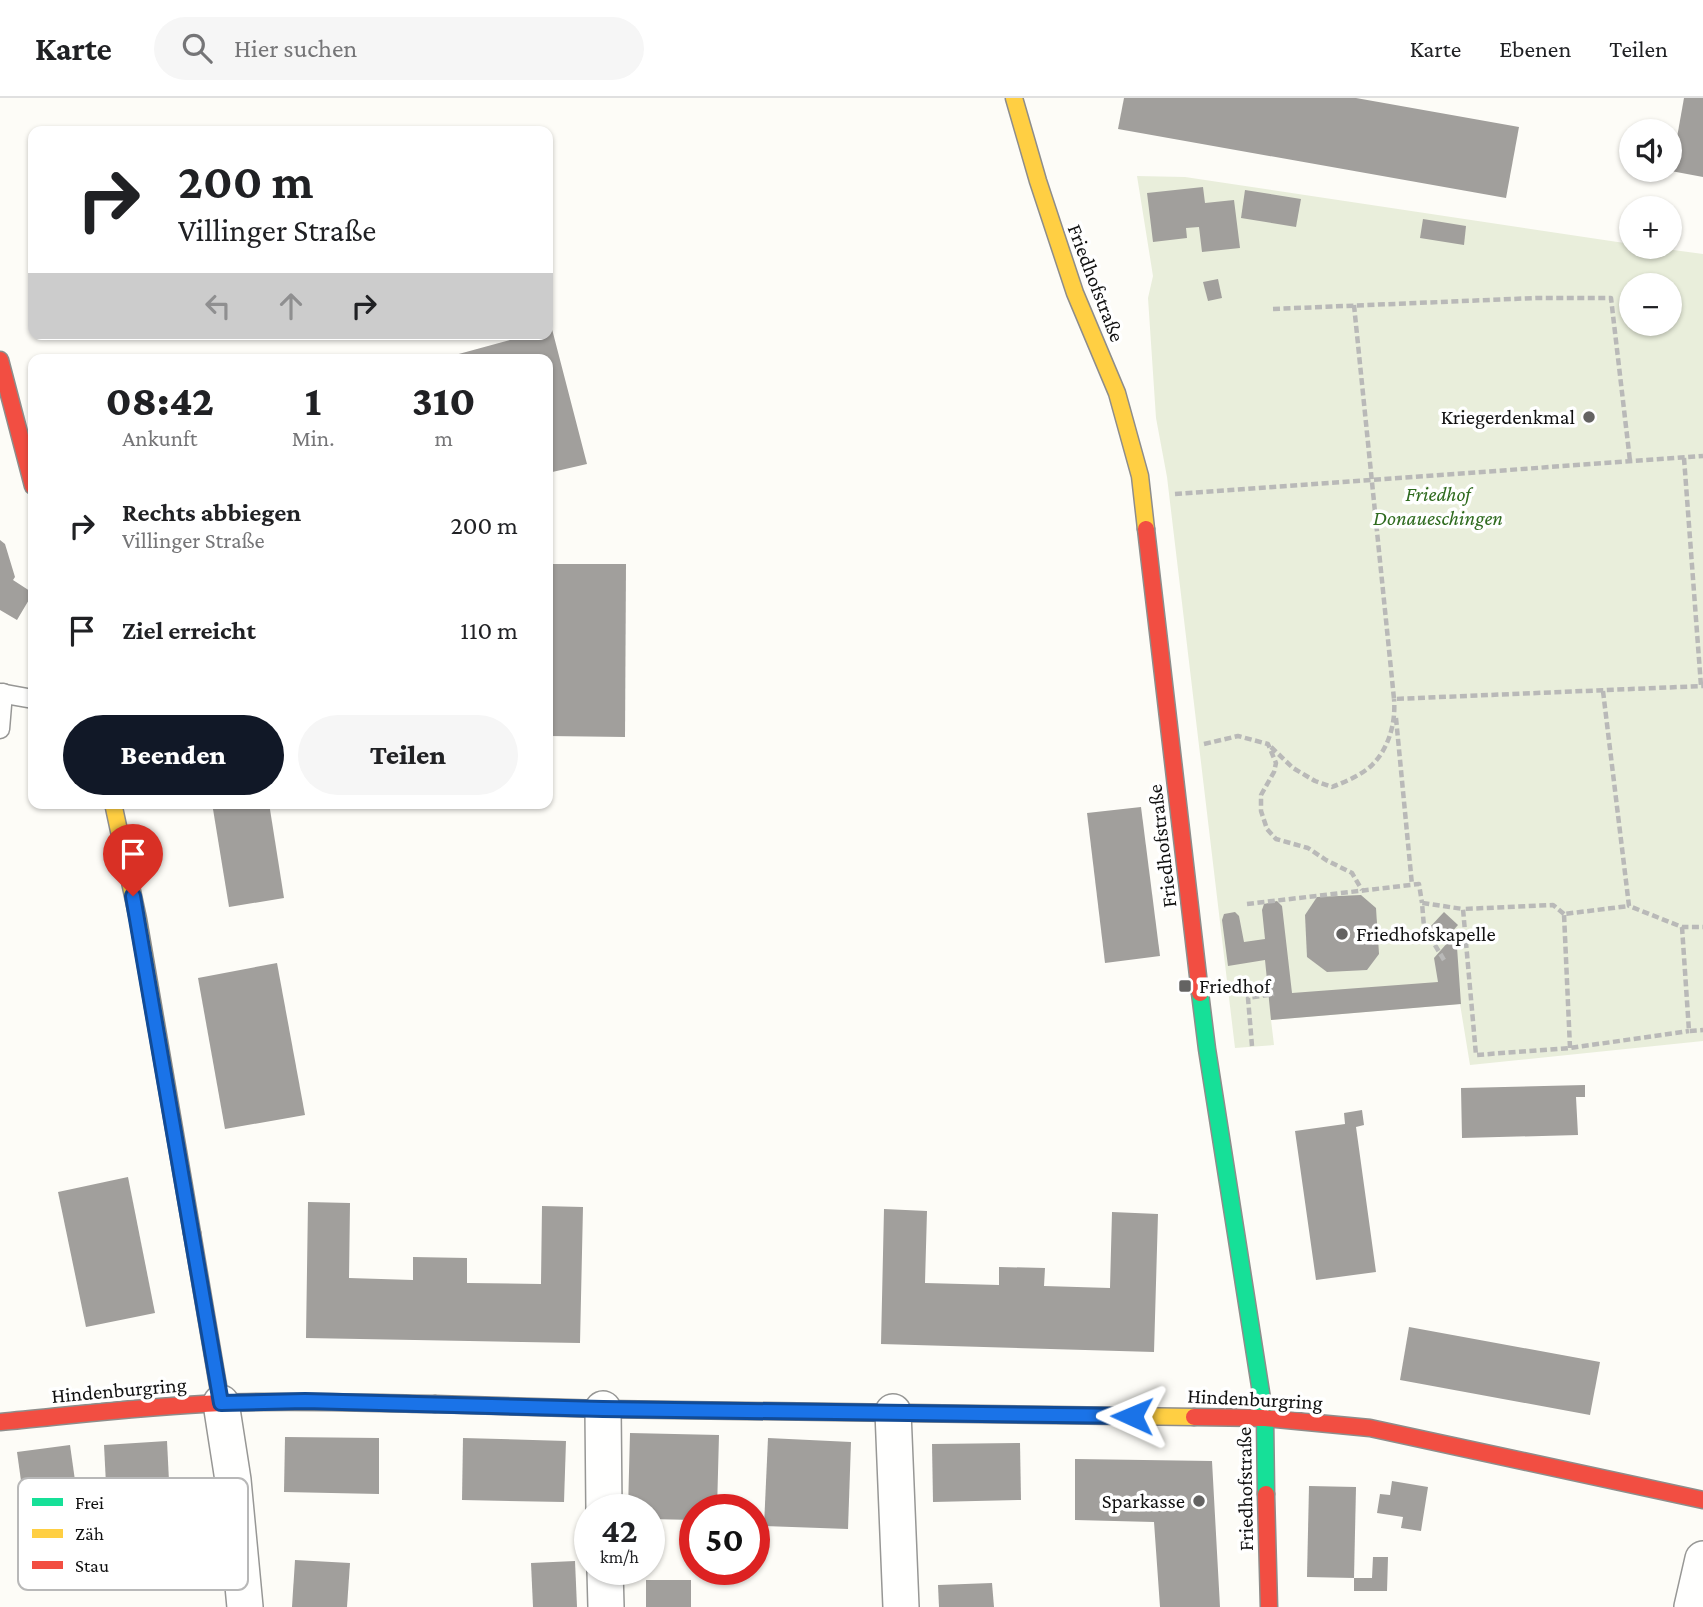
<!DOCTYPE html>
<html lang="de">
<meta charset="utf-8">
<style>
body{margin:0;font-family:"Crimson Pro",serif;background:#f6f6f6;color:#202124;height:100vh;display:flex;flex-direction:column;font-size:26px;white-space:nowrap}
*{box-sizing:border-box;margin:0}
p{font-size:23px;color:#757577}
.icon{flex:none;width:38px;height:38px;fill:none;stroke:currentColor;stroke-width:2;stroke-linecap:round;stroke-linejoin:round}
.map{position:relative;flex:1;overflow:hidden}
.drawer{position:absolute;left:28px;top:256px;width:525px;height:455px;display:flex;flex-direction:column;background:#fff;border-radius:14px;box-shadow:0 2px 5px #0004}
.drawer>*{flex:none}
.banner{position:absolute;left:28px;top:28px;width:525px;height:214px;border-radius:14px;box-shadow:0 2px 5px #0004;background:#fff;color:#202124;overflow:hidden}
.controls{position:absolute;left:1619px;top:21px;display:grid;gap:14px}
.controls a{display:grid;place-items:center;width:63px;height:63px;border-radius:50%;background:#fff;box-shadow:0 2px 5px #0004;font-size:35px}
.speed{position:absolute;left:574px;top:1396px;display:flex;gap:14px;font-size:35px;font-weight:700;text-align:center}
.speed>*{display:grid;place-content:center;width:91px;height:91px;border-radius:50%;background:#fff;box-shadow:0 2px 5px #0004;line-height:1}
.speed small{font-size:18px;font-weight:400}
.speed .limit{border:10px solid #d22;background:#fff;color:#111}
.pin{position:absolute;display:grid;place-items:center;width:60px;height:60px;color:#fff;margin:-72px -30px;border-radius:50% 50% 50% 0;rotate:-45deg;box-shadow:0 0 7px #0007}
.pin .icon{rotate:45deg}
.me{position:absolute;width:77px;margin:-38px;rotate:271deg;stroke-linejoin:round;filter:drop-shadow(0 0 5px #0008)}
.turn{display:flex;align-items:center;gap:24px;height:147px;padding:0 35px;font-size:32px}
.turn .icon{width:91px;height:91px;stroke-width:2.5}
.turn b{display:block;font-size:49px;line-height:60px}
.lanes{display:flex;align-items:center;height:66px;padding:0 35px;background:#0003;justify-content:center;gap:35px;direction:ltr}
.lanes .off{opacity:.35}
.eta{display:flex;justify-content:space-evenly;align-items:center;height:119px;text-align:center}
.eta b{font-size:42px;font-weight:800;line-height:49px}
.button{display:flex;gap:14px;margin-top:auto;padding:14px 35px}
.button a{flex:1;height:80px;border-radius:42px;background:#111827;color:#fff;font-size:28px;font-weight:800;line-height:80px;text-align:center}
.button a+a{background:#f6f6f6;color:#202124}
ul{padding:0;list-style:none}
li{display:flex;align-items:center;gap:21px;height:105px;padding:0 35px}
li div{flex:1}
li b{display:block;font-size:26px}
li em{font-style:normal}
header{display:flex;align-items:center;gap:42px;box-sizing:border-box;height:98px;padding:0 35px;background:#fff;border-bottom:2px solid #e0e0e0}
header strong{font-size:33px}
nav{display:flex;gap:38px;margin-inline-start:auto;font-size:24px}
.search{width:490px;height:63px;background:#f6f6f6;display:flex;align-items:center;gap:18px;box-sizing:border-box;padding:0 24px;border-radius:38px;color:#757577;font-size:26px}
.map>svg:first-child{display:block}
.cemetery{fill:#e9eedb;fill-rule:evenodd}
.building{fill:#a19f9c}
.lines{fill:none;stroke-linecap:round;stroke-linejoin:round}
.lane-casing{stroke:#979795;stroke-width:21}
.street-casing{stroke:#979795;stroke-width:38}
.fast-casing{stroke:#8e8d8b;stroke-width:19}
.slow-casing{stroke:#8e8d8b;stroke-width:19}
.jam-casing{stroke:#8e8d8b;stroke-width:19}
.path{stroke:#b9b9b8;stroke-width:4.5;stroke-dasharray:7 3.5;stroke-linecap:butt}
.lane{stroke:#fffffe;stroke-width:18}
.street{stroke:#fffffe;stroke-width:35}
.fast{stroke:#16e098;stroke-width:16}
.slow{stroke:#ffcf43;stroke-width:16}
.jam{stroke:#f24e42;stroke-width:16}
.route-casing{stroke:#114b97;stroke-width:18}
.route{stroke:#1a73e8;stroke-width:12}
.poi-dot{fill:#646362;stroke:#fff;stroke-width:2.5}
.labels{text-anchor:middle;stroke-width:7;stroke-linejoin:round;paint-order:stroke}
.street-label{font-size:21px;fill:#111;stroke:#fff}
.poi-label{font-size:21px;fill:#111;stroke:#fff;text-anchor:end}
.park-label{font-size:21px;font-style:italic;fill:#2f6b1f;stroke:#fff}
.key{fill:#fff;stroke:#b8b8b8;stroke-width:2}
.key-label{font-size:19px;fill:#111}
</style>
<header>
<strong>Karte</strong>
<div class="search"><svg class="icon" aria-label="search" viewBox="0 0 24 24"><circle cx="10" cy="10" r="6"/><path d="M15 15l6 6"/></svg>Hier suchen</div>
<nav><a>Karte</a><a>Ebenen</a><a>Teilen</a></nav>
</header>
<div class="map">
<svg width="1703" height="1509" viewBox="0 0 1703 1509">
<rect width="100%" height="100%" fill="#fdfcf7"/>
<path class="cemetery" d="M1137 78 1185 79 1631 146V149H1651L1703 156V943L1470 967 1460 906 1271 922 1274 947 1235 950 1167 379 1156 320 1148 200 1153 178ZM1631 187H1670V226H1631Z"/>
<g class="building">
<polygon points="1124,0 1356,0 1519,29 1506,100 1118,31"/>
<polygon points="1684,0 1703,0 1703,79 1671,73"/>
<polygon points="1203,89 1205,105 1234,102 1240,150 1202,154 1199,129 1186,130 1187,140 1153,144 1147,95"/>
<polygon points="1245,92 1301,101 1296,129 1241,120"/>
<polygon points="1423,121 1466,128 1464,147 1420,140"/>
<polygon points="1218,181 1222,200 1208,203 1203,184"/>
<polygon points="552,231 587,366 548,375 548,261 444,260 532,236 548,236 548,232"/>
<polygon points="0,442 5,446 15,479 13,482 33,495 17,522 0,512"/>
<polygon points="548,466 626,466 625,639 548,638"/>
<polygon points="212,705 269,705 284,800 229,809"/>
<polygon points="1141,709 1160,858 1105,865 1087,715"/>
<polygon points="1361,797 1376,810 1379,856 1367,872 1327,874 1307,859 1305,817 1317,799"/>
<polygon points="1277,803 1282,808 1292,895 1438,884 1434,860 1456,835 1461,906 1271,922 1265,862 1228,868 1222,822 1224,816 1235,814 1239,818 1244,844 1265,841 1262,812 1264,806"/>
<polygon points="1444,814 1458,827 1445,842 1430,829"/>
<polygon points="277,865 305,1017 225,1031 198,880"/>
<polygon points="1585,987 1585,999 1576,999 1578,1037 1462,1040 1461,990"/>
<polygon points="1362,1012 1364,1027 1356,1029 1376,1174 1316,1182 1295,1033 1345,1026 1344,1015"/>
<polygon points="128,1079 155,1215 86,1229 58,1094"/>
<polygon points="308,1104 350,1105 349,1180 413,1182 413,1159 467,1160 467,1185 541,1186 542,1108 583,1109 580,1245 306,1240"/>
<polygon points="884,1111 927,1113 925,1185 999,1187 999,1169 1045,1170 1044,1188 1110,1190 1112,1114 1158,1116 1154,1254 881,1246"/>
<polygon points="1409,1229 1600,1264 1590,1317 1400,1282"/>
<polygon points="630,1335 719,1337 717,1412 695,1412 695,1422 649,1421 649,1412 628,1412"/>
<polygon points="285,1339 379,1340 379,1396 284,1394"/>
<polygon points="463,1340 566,1343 564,1404 462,1402"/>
<polygon points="768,1340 851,1344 848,1431 764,1428"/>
<polygon points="167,1343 170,1403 107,1406 104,1347"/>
<polygon points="1020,1345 1021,1402 933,1404 932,1346"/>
<polygon points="70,1347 79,1411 26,1419 17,1354"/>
<polygon points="1075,1361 1212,1363 1220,1509 1160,1509 1154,1424 1075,1422"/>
<polygon points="1392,1383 1428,1389 1421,1433 1401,1430 1403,1419 1377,1415 1380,1396 1390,1397"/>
<polygon points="1309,1388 1356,1389 1354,1480 1307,1479"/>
<polygon points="1373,1459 1388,1459 1387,1493 1354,1493 1354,1480 1372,1480"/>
<polygon points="295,1462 350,1465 347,1509 292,1509"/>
<polygon points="575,1463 577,1509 533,1509 531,1465"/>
<rect x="646" y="1482" width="45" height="27"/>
<polygon points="992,1485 994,1509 939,1509 938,1487"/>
</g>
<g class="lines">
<defs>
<g id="lane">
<polyline points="0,595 33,601"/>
<polyline points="0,631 3,595"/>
</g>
<g id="street">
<polyline points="221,1305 233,1382 245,1509"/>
<polyline points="603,1311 604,1412"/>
<polyline points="893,1314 901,1509"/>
<polyline points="605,1472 606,1509"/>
<polyline points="1692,1509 1703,1461"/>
</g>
<g id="fast">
<polyline points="1200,895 1207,951 1265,1320 1266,1396"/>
<polyline points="435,1306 603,1311 906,1315"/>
</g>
<g id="slow">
<polyline points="1014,0 1038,83 1075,195 1117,295 1140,378 1146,431"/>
<polyline points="113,705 138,821 192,1135"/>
<polyline points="906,1315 1194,1319"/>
</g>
<g id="jam">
<polyline points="0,262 33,388"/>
<polyline points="1146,431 1200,895"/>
<polyline points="192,1135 221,1305"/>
<polyline points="1194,1319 1265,1320 1370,1330 1703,1402"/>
<path d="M0 1324C74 1317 148 1308 222 1305 293 1302 364 1305 435 1306"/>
<polyline points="1266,1396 1269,1509"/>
</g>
</defs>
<use href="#lane" class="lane-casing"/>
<use href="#street" class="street-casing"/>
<use href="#fast" class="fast-casing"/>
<use href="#slow" class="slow-casing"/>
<use href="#jam" class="jam-casing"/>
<g class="path">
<polyline points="1354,207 1394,601 1703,588"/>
<polyline points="1273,211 1536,200 1611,200 1630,363"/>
<polyline points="1684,360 1701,588"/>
<polyline points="1175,396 1703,358"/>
<polyline points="1603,593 1629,808 1682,829 1703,829"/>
<polyline points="1396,620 1412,787"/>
<polyline points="1204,646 1238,638 1268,646 1276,665 1274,674 1261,697 1261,713 1267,731 1276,741 1308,750 1326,762 1352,775 1362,792"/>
<path d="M1271 649 1293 670 1315 683 1332 689C1345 684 1361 677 1371 668 1389 651 1396 624 1394 601"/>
<polyline points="1247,806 1419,786 1422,805"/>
<polyline points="1564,816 1553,807 1463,811 1476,957 1570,950 1689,933"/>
<polyline points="1682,829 1689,933 1703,932"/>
<polyline points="1444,862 1424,829 1422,805 1463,811"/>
<polyline points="1252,948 1248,900 1274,896"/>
<polyline points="1570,950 1564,816 1629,808"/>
</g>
<use href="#lane" class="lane"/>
<use href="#street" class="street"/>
<use href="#fast" class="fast"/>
<use href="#slow" class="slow"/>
<use href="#jam" class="jam"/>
</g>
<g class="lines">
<defs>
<polyline id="route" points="133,798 221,1305 305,1303 603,1311 1132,1318"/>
</defs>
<use href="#route" class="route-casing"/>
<use href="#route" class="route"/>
</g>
<g class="poi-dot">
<circle cx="1589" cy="319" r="7"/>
<circle cx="1342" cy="836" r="7"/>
<rect x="1178" y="881" width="14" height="14" rx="3.5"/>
<circle cx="1199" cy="1403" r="7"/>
</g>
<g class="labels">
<g class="street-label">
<text transform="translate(1096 185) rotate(69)" y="7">Friedhofstraße</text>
<text transform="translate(1162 748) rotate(-97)" y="7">Friedhofstraße</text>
<text transform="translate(119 1292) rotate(-5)" y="7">Hindenburgring</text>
<text transform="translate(1255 1301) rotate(3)" y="7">Hindenburgring</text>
<text transform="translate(1245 1391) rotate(-91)" y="7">Friedhofstraße</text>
</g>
<g class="poi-label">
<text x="1575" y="326">Kriegerdenkmal</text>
<text x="1356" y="843" text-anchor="start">Friedhofskapelle</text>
<text x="1199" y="895" text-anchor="start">Friedhof</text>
<text x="1185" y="1410">Sparkasse</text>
</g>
<g class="park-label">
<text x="1438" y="403">Friedhof<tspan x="1438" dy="24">Donaueschingen</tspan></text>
</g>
</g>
<rect x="18" y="1380" width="230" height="112" rx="10" class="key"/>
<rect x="32" y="1400" width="31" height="8" fill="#16e098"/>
<rect x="32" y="1431" width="31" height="9" fill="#ffcf43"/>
<rect x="32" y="1463" width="31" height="8" fill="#f24e42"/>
<g class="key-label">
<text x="75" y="1411">Frei</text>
<text x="75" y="1442">Zäh</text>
<text x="75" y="1474">Stau</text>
</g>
</svg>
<div class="controls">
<a><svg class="icon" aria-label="sound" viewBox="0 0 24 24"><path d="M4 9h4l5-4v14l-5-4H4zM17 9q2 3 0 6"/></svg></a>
<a>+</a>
<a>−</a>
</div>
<div class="speed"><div>42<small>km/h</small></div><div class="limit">50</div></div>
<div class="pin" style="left:133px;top:798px;background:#d93025"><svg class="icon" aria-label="arrive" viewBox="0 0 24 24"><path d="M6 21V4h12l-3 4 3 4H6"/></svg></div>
<svg class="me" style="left:1132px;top:1318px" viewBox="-20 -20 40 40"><path d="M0-17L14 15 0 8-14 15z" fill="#1a73e8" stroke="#fff" stroke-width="4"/></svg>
<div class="banner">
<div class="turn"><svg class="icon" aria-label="right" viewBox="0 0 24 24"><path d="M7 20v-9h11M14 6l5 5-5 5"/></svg><div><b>200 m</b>Villinger Straße</div></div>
<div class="lanes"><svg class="icon off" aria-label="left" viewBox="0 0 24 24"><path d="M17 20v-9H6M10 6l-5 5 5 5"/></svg><svg class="icon off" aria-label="ahead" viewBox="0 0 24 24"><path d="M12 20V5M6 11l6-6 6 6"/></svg><svg class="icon" aria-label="right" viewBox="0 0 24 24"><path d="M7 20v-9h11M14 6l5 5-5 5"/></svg></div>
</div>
<section class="drawer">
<div class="eta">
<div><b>08:42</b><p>Ankunft</p></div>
<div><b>1</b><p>Min.</p></div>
<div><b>310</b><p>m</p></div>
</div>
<ul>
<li><svg class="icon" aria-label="right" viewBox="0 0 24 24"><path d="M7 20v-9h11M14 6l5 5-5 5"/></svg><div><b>Rechts abbiegen</b><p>Villinger Straße</p></div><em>200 m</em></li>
<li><svg class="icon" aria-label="arrive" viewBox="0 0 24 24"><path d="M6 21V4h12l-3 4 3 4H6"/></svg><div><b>Ziel erreicht</b></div><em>110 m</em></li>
</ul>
<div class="button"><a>Beenden</a><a>Teilen</a></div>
</section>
</div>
